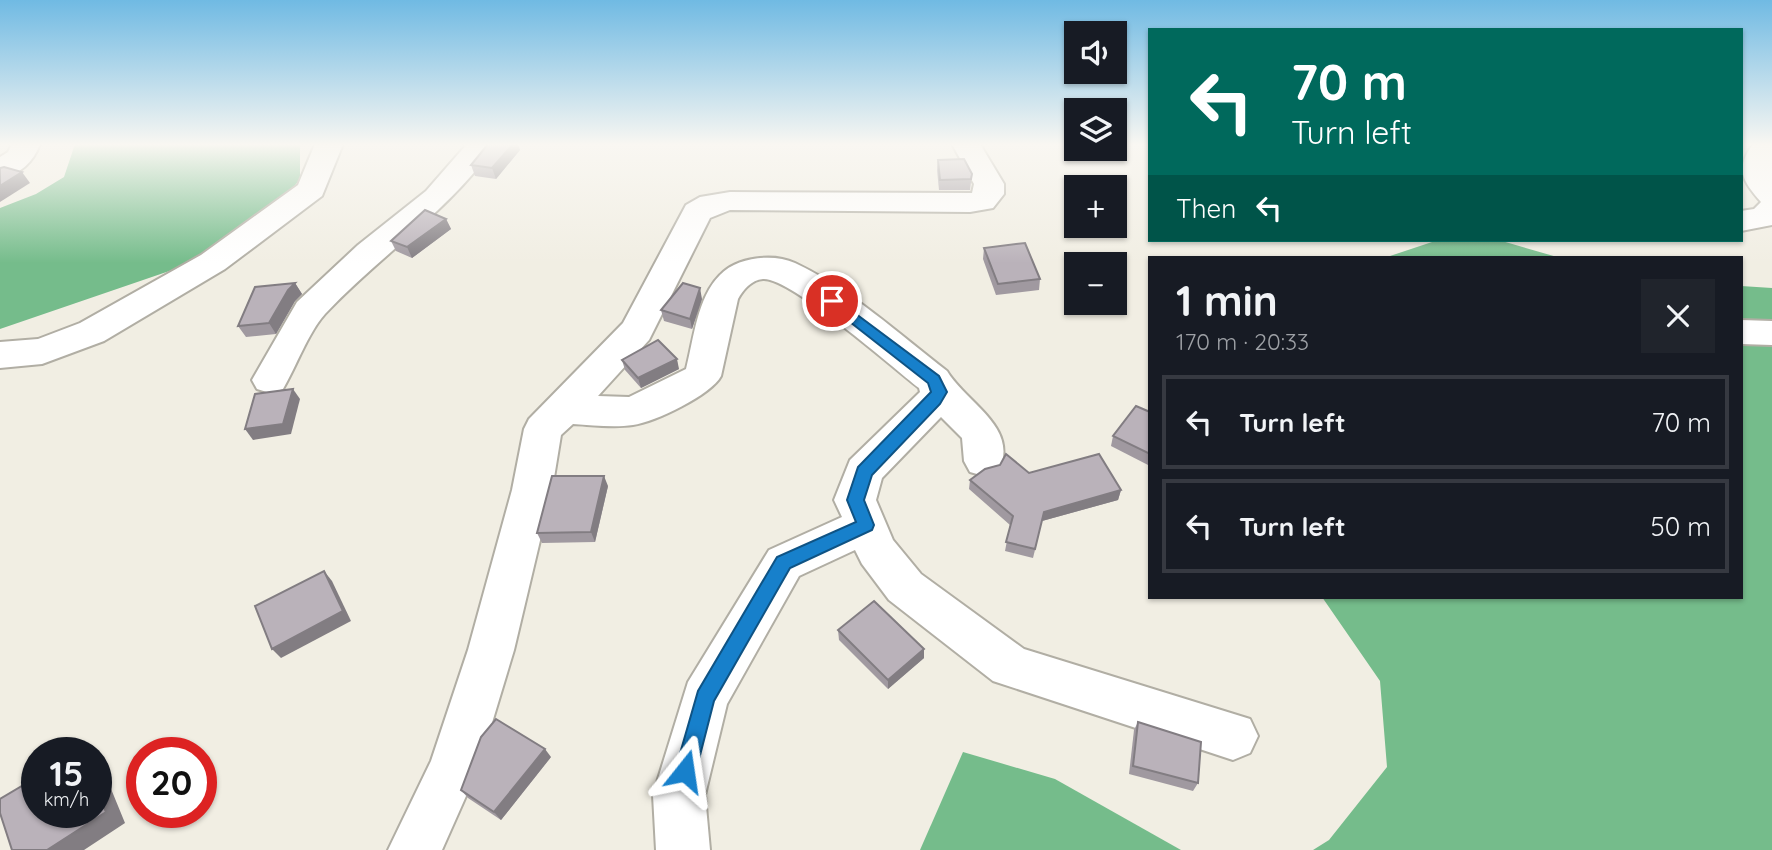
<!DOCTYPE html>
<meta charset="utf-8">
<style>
body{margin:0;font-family:Quicksand,sans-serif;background:#20242c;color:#f1f3f6;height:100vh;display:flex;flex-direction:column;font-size:26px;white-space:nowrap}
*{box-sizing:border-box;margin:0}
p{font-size:23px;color:#9ea1a6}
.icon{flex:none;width:38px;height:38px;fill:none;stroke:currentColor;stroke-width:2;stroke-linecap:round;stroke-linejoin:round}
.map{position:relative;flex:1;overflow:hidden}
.sheet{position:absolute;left:1148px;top:256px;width:595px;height:343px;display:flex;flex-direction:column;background:#171b24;border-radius:0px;box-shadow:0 2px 5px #0004}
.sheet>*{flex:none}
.banner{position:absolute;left:1148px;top:28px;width:595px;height:214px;border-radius:0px;box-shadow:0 2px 5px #0004;background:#00695c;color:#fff;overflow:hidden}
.controls{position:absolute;left:1064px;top:21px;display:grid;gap:14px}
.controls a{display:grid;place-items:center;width:63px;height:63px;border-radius:0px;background:#171b24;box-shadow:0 2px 5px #0004;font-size:35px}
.speed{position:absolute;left:21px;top:737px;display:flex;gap:14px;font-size:35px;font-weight:700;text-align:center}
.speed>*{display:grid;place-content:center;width:91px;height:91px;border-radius:50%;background:#171b24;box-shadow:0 2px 5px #0004;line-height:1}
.speed small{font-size:18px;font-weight:400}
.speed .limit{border:10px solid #d22;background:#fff;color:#111}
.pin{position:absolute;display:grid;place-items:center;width:60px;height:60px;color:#fff;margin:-30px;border:4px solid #fff;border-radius:50%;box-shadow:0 2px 7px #0007}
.me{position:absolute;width:77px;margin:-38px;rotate:15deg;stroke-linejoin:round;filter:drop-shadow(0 0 5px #0008)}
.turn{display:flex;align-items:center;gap:24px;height:147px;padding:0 28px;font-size:32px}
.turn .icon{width:91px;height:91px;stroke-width:2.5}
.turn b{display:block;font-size:49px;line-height:60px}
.then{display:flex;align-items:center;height:66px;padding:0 28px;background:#0003;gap:14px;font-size:26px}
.round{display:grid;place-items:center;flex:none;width:74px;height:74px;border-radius:0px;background:#20242c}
.headline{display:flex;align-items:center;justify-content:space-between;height:119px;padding:0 28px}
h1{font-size:42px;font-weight:700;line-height:52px}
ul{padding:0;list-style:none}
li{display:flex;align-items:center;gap:21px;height:94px;margin:0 14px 10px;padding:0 14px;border:4px solid #363941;border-radius:0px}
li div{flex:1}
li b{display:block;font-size:26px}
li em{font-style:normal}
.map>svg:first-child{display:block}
.forest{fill:#75bc8b}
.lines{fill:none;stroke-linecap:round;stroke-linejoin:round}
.minor-casing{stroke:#b1aea4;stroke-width:4}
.minor{fill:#fff;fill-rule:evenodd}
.wall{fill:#a099a0}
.shaded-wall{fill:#827d82}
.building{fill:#bab2ba;stroke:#827d82;stroke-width:2}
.route{fill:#1780cb;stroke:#0f5384;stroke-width:2}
</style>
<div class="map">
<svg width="1772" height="850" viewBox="0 0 1772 850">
<rect width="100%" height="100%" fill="#f1eee3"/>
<g class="forest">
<polygon points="75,144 300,144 300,179 268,220 184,266 0,329 0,208 36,194 64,177"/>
<polygon points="1435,241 1502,241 1557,257 1387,257"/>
<polygon points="1741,286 1772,288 1772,850 1313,850 1329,840 1387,767 1380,681 1322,597 1741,597"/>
<polygon points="963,752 1055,779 1181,850 920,850"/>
</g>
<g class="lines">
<defs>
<g id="minor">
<path d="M12 144H40C33 163 20 174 0 179V157L8 152Z"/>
<polygon points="315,144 343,144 322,196 225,269 104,341 42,364 0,368 0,342 38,339 80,323 201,255 298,185"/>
<path d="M467 144H496C450 211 380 255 325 314 308 333 296 367 283 389L270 393 257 389 252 380 297 302 358 245 426 191Z"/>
<path d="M952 144H980L1004 184V194L993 208 970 212 730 210 710 218 649 340 598 396 629 397 686 369C694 338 697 298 720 275 737 257 773 253 795 263 850 289 899 334 947 371 966 403 1021 428 998 472L984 476 970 472 964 461 962 438 941 417 882 478 876 500 893 540 921 574 1024 649 1250 719 1258 736 1250 753 1233 760 993 681 889 600 862 564 855 550 799 576 727 704 705 795 710 850H656L653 795 688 682 769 550 842 517 834 500 850 460 920 392 919 388C892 367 790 277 763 279 751 280 743 290 738 299L721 376C711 395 655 422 633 425 614 428 592 425 573 424L561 435 552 490 514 650 478 769 442 850H388L431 761 468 650 512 490 524 429 529 419 623 323 686 205 700 197 730 192 972 193 974 184Z"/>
<path d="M1753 144H1772V225L1741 231V211L1754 209 1761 202C1742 180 1735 169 1753 144Z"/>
<polygon points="1741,320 1772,321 1772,345 1741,344"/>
</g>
</defs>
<use href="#minor" class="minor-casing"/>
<use href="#minor" class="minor"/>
</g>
<g class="wall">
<polygon points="488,144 518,144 520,150 496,179 475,176 471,165"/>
<polygon points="938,160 972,174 970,190 939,190 937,170"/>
<polygon points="446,219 451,229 412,258 396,251 391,241"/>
<polygon points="984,248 1040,279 1039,290 996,295 983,259"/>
<polygon points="295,283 302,294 295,301 276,334 246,337 238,326"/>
<polygon points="702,299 692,329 664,321 661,310"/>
<polygon points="622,360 679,369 641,388 625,370"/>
<polygon points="1150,412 1150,466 1111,446 1113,436"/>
<polygon points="1029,473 1121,490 1118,500 1042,521 1033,558 1005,551 1010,525 969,489 970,480"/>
<polygon points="608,486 595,542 542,543 537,533"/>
<polygon points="838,630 924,649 924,658 888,689 839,640"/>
<polygon points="1138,722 1198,783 1193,791 1129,774 1134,730"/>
<polygon points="551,757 501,820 468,798 461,790"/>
</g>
<g class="shaded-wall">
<polygon points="513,144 518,144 520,150 496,179 492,168"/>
<polygon points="22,172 30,183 0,202 0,186"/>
<polygon points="446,219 451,229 412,258 407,247"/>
<polygon points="295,283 302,294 295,301 276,334 269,323 288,290"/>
<polygon points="700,288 702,299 692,329 690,319"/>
<polygon points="677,359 679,369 641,388 638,378"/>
<polygon points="293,389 300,399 291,434 253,440 245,429"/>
<polygon points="604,476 608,486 595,542 591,532"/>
<polygon points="1121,490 1118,500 1042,521 1033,558 1044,512"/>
<polygon points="324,571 332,581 351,621 281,658 272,649"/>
<polygon points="924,649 924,658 888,689 888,680"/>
<polygon points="545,749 551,757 501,820 494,812"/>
<polygon points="96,760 100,762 125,823 84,850 47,850 96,789"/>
</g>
<g class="building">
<polygon points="488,144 513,144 492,168 471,165"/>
<polygon points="964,159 972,174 971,179 940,180 938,160"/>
<polygon points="4,167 22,172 0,186 0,168"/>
<polygon points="425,210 446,219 407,247 391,241"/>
<polygon points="1025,243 1040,279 998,284 984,248"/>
<polygon points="295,283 288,290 269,323 238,326 255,287"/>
<polygon points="683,283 700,288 690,319 661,310"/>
<polygon points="658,340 677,359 638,378 622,360"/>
<polygon points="293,389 283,424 245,429 255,394"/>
<polygon points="1136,406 1150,412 1150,454 1113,436"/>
<polygon points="1006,454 1029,473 1099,454 1121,490 1044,512 1035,549 1006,542 1013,516 970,480 985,469 1000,465"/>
<polygon points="552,476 604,476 591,532 537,533"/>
<polygon points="324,571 343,611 272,649 255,606"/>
<polygon points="874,601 924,649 888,680 838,630"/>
<polygon points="496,719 545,749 494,812 461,790 481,737"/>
<polygon points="1138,722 1201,742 1198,783 1133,766"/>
<polygon points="37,777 37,812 96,812 96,789 106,812 47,850 12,850 0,813 0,799"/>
</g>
<linearGradient id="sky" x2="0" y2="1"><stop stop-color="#70bae3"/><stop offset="0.55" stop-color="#f9f7f2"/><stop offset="1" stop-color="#f9f7f2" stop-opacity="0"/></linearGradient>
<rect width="1772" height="263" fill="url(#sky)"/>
<polygon class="route" points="832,296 939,376 947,392 940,404 872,475 864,500 874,525 872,530 790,568 714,701 696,771 693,778 685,781 678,778 675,771 698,691 777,557 856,522 847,500 858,467 931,392 928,383 827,304 827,298"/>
</svg>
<div class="controls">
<a><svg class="icon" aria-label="sound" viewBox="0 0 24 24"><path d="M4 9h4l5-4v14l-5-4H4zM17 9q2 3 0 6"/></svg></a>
<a><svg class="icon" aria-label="layers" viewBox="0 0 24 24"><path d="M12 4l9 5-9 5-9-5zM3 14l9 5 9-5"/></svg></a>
<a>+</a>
<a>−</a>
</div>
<div class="speed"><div>15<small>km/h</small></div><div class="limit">20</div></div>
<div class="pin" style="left:832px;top:301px;background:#d93025"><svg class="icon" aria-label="arrive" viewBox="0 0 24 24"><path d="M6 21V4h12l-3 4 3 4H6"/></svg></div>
<svg class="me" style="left:685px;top:771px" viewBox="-20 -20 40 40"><path d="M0-17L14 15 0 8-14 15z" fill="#1780cb" stroke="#fff" stroke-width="4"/></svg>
<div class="banner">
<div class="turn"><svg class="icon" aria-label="left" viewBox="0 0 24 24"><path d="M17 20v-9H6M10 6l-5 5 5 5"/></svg><div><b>70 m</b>Turn left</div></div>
<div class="then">Then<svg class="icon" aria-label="left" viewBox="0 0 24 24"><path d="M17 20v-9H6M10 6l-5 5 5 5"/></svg></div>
</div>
<section class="sheet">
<div class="headline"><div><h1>1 min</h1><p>170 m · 20:33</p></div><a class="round"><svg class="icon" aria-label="close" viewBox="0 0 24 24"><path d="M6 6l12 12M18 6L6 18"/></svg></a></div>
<ul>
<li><svg class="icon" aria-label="left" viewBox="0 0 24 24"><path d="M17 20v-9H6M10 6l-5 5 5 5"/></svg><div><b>Turn left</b></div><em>70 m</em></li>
<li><svg class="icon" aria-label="left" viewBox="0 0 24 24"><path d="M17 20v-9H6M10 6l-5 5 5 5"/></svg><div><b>Turn left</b></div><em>50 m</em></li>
</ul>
</section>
</div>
